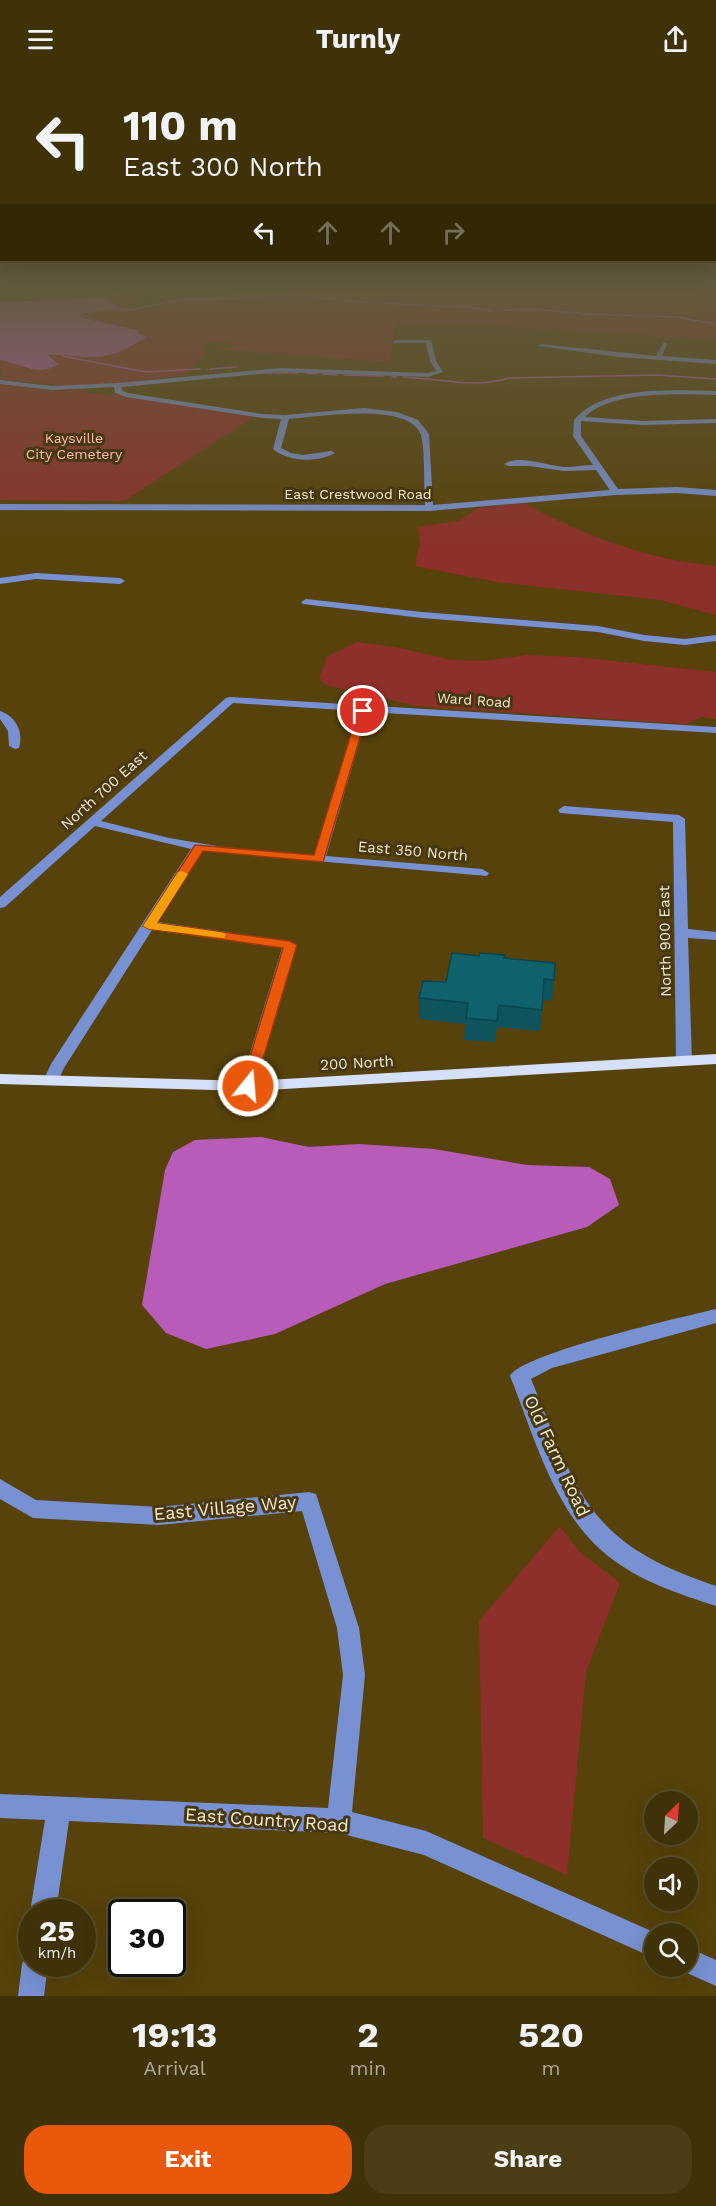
<!DOCTYPE html>
<style>
body{margin:0;font-family:"Work Sans",sans-serif;background:#4b3e16;color:#f1f3f6;height:100vh;display:flex;flex-direction:column;font-size:22px;white-space:nowrap}
*{box-sizing:border-box;margin:0}
p{font-size:20px;color:#aeaa9c}
.icon{flex:none;width:33px;height:33px;fill:none;stroke:currentColor;stroke-width:2;stroke-linecap:round;stroke-linejoin:round}
.map{position:relative;height:1918px;overflow:hidden}
.details{display:flex;flex-direction:column;background:#403208;flex:1}
.details>*{flex:none}
.top-card{position:absolute;left:0px;top:0px;width:717px;height:183px;box-shadow:0 6px 24px #0002,0 0 0 2px #594d29;background:#403208;color:#f1f3f6;overflow:hidden}
.needle{width:39px;rotate:25deg}
.controls{position:absolute;left:644px;top:1713px;display:grid;gap:12px}
.controls a{display:grid;place-items:center;width:54px;height:54px;border-radius:50%;background:#403208;box-shadow:0 6px 24px #0002,0 0 0 2px #594d29;font-size:30px}
.speed{position:absolute;left:18px;top:1821px;display:flex;gap:12px;font-size:30px;font-weight:700;text-align:center}
.speed>*{display:grid;place-content:center;width:78px;height:78px;border-radius:50%;background:#403208;box-shadow:0 6px 24px #0002,0 0 0 2px #594d29;line-height:1}
.speed small{font-size:15px;font-weight:400}
.speed .limit{border:3px solid #111;border-radius:9px;background:#fff;color:#111}
.pin{position:absolute;display:grid;place-items:center;width:51px;height:51px;color:#fff;margin:-26px;border:3px solid #fff;border-radius:50%;box-shadow:0 2px 6px #0007}
.me{position:absolute;width:66px;margin:-33px;rotate:17deg;stroke-linejoin:round;filter:drop-shadow(0 0 4px #0008)}
.turn{display:flex;align-items:center;gap:21px;height:126px;padding:0 24px;font-size:27px}
.turn .icon{width:78px;height:78px;stroke-width:2.5}
.turn b{display:block;font-size:42px;line-height:51px}
.lanes{display:flex;align-items:center;height:57px;padding:0 24px;background:#0003;justify-content:center;gap:30px;direction:ltr}
.lanes .off{opacity:.35}
.eta{display:flex;justify-content:space-evenly;align-items:center;height:102px;text-align:center}
.eta b{font-size:36px;font-weight:700;line-height:42px}
.action{display:flex;gap:12px;margin-top:auto;padding:12px 24px}
.action a{flex:1;height:69px;border-radius:24px;background:#ea580c;color:#fff;font-size:24px;font-weight:700;line-height:69px;text-align:center}
.action a+a{background:#4b3e16;color:#f1f3f6}
header{display:flex;justify-content:space-between;align-items:center;height:78px;padding:0 24px;background:#403208;font-size:27px;font-weight:700}
.map>svg:first-child{display:block}
.green{fill:#8d3029}
.water{fill:#b95bb9}
.lines{fill:none;stroke-linecap:round;stroke-linejoin:round}
.stream{stroke:#b95bb9;stroke-width:1.5}
.minor{fill:#7791d2;fill-rule:evenodd}
.major{fill:#d5e0fb;fill-rule:evenodd}
.wall{fill:#0d545d}
.building{fill:#0f626c;stroke:#0a454c;stroke-width:1.5}
.route{fill:#ea580c;stroke:#983908;stroke-width:1.5}
.slow{fill:#f59e0b}
.labels{text-anchor:middle;stroke-width:6;stroke-linejoin:round;paint-order:stroke}
.far-park-label{font-size:14px;fill:#febbb2;stroke:#483811}
.far-street-label{font-size:14px;fill:#f7ecd1;stroke:#483811}
.street-label{font-size:15px;fill:#f7ecd1;stroke:#483811}
.near-street-label{font-size:18px;fill:#f7ecd1;stroke:#483811}
</style>
<header><svg class="icon" aria-label="menu" viewBox="0 0 24 24"><path d="M4 6h16M4 12h16M4 18h16"/></svg>Turnly<svg class="icon" aria-label="share" viewBox="0 0 24 24"><path d="M12 15V3M7 8l5-5 5 5M5 13v7h14v-7"/></svg></header>
<div class="map">
<svg width="716" height="1918" viewBox="0 0 716 1918">
<rect width="100%" height="100%" fill="#56420a"/>
<g class="green">
<path d="M283 207H716V262L477 247 395 245 390 284 215 271C223 268 229 272 235 268 223 263 214 263 201 269L205 276 185 297 134 304 67 308 0 301 2 295 0 294V282L14 284 30 292C64 263 63 284 97 279 113 277 131 265 146 259L139 256 137 252 78 239 81 236 109 232 118 227 105 220 115 214 139 222 129 228 149 231 169 227 167 221 222 219 229 217 281 213Z"/>
<polygon points="0,307 52,313 82,312 80,313 111,318 114,316 254,339 124,423 0,422"/>
<path d="M524 425C582 457 649 482 716 488V537L660 522 497 504 415 488 420 465 418 449 458 443 478 430Z"/>
<path d="M357 564 401 570 451 582 485 583 526 577 576 579 716 594V641L702 639 685 646 417 628 326 607 319 601C321 593 327 587 326 579Z"/>
<polygon points="560,1448 580,1474 620,1505 586,1594 567,1797 483,1760 479,1543"/>
</g>
<g class="water">
<path d="M105 220 119 228 109 232 81 236 78 239 137 252 139 256 147 259C132 268 115 278 97 279 80 280 66 276 48 277L58 286C39 300 21 285 0 282V224Z"/>
<polygon points="261,1059 309,1069 359,1066 434,1071 527,1087 589,1089 610,1101 619,1127 587,1149 385,1206 275,1256 206,1271 166,1255 142,1227 165,1092 173,1074 195,1062"/>
</g>
<g class="lines">
<g class="stream">
<polyline points="110,230 131,232 176,222 301,218 357,224 466,229 493,233"/>
<polyline points="498,233 529,231 580,235"/>
<polyline points="583,236 676,239 716,246"/>
<polyline points="63,272 62,278 146,294 200,291"/>
<polyline points="210,291 236,289"/>
<polyline points="266,295 298,295"/>
<polyline points="306,295 316,296"/>
<polyline points="322,296 337,297"/>
<polyline points="344,297 383,298"/>
<polyline points="392,299 396,299"/>
<path d="M404 299C439 301 475 311 509 300L657 297 716 301"/>
</g>
<g class="minor">
<path d="M395 262H431L436 283 443 294 428 299 280 294 122 309V312L128 315 262 336 285 337 364 330 397 334 418 342 429 356 433 427 610 412 596 392 564 393 529 388H508L504 386C519 376 547 388 565 389 574 389 584 387 593 387L573 358 574 342C603 307 674 312 716 313V317C680 316 611 312 585 339L643 343 716 341V345L643 347 581 343V358L618 411 677 409 716 412V418L677 415 616 417 429 433 0 432V426L425 427C424 411 425 371 421 357 410 323 316 339 289 341L281 370 291 375 303 377 331 373 335 375C318 385 288 384 273 371L281 341 262 340 126 319 115 315 114 309 52 312 0 306V302L52 308 118 305 280 290 428 295 436 293 430 283 426 265H393Z"/>
<polygon points="664,264 667,266 662,278 716,282 716,286 619,279 538,268 541,266 656,278"/>
<polygon points="36,495 120,500 125,503 120,506 36,501 0,506 0,500"/>
<polygon points="306,521 422,534 598,548 644,557 685,561 716,557 716,563 685,567 644,563 598,554 422,540 303,526 301,524"/>
<path d="M230 619 716 649V655L368 634 326 778 482 791 489 795 487 798 203 773 157 844 290 863 297 867 254 1012H242L240 1008 282 870 152 852 64 990 56 1007H46L43 1003 51 986 191 771 95 748 5 829 0 830V819L226 620ZM233 625 358 633 314 777 223 769 169 760 101 743Z"/>
<path d="M0 633C16 638 24 655 19 670L15 671 9 668 8 653 0 641Z"/>
<polygon points="564,728 679,737 685,741 688,851 716,854 716,862 688,860 692,983 689,987 679,987 676,983 673,744 560,735 558,732"/>
<path d="M716 1231V1245L552 1290 531 1301C579 1418 587 1465 716 1508V1528C679 1516 639 1503 608 1478 554 1435 535 1360 510 1298 522 1275 683 1239 716 1231Z"/>
<polygon points="0,1401 36,1422 159,1429 309,1414 316,1416 359,1550 365,1597 352,1734 426,1753 658,1856 654,1856 654,1880 424,1777 339,1755 69,1743 56,1834 32,1834 32,1837 30,1834 45,1742 0,1740 0,1716 328,1730 343,1597 337,1550 302,1433 159,1447 33,1440 0,1421"/>
<polygon points="687,1869 716,1882 716,1908 678,1891 677,1888 687,1888"/>
<polygon points="32,1874 32,1886 48,1886 44,1918 18,1918 22,1886 26,1877"/>
</g>
<polygon class="major" points="716,976 716,986 248,1013 0,1006 0,996 248,1003"/>
</g>
<polygon class="wall" points="505,880 554,902 552,923 543,922 540,953 497,949 495,964 464,962 465,946 419,941 419,920 446,904"/>
<polygon class="building" points="452,875 479,878 480,875 505,877 504,880 555,885 554,902 544,901 542,932 499,927 497,943 466,940 468,925 419,920 423,903 446,904"/>
<linearGradient id="sky" x2="0" y2="1"><stop stop-color="#2f2406"/><stop offset="0.43" stop-color="#625a3e"/><stop offset="1" stop-color="#625a3e" stop-opacity="0"/></linearGradient>
<rect width="716" height="476" fill="url(#sky)"/>
<polygon class="route" points="363,630 368,633 323,784 203,773 157,845 290,863 297,867 255,1008 248,1013 243,1012 241,1008 283,870 149,851 143,848 195,767 314,777 358,633"/>
<polygon class="slow" points="182,793 188,796 157,845 219,854 224,855 226,857 224,860 149,851 143,848 178,794"/>
<g class="labels">
<g class="far-park-label">
<text x="74" y="365">Kaysville<tspan x="74" dy="16">City Cemetery</tspan></text>
</g>
<g class="far-street-label">
<text x="358" y="421">East Crestwood Road</text>
<text transform="translate(474 622) rotate(4)" y="5">Ward Road</text>
</g>
<g class="street-label">
<text transform="translate(104 712) rotate(-42)" y="5">North 700 East</text>
<text transform="translate(413 773) rotate(5)" y="5">East 350 North</text>
<text transform="translate(665 863) rotate(-91)" y="5">North 900 East</text>
<text transform="translate(357 985) rotate(-3)" y="5">200 North</text>
</g>
<g class="near-street-label">
<text transform="translate(557 1378) rotate(65)" y="6">Old Farm Road</text>
<text transform="translate(225 1430) rotate(-5)" y="6">East Village Way</text>
<text transform="translate(267 1742) rotate(4)" y="6">East Country Road</text>
</g>
</g>
</svg>
<div class="controls">
<a><svg class="needle" viewBox="-14 -14 28 28"><path d="M0-13l5 13h-10z" fill="#e53935"/><path d="M0 13l5-13h-10z" fill="#aeaa9c"/></svg></a>
<a><svg class="icon" aria-label="sound" viewBox="0 0 24 24"><path d="M4 9h4l5-4v14l-5-4H4zM17 9q2 3 0 6"/></svg></a>
<a><svg class="icon" aria-label="search" viewBox="0 0 24 24"><circle cx="10" cy="10" r="6"/><path d="M15 15l6 6"/></svg></a>
</div>
<div class="speed"><div>25<small>km/h</small></div><div class="limit">30</div></div>
<div class="pin" style="left:363px;top:633px;background:#d93025"><svg class="icon" aria-label="arrive" viewBox="0 0 24 24"><path d="M6 21V4h12l-3 4 3 4H6"/></svg></div>
<svg class="me" style="left:248px;top:1008px" viewBox="-20 -20 40 40"><circle r="17" fill="#ea580c" stroke="#fff" stroke-width="3"/><path d="M0-11L8 9 0 5-8 9z" fill="#fff"/></svg>
<div class="top-card">
<div class="turn"><svg class="icon" aria-label="left" viewBox="0 0 24 24"><path d="M17 20v-9H6M10 6l-5 5 5 5"/></svg><div><b>110 m</b>East 300 North</div></div>
<div class="lanes"><svg class="icon" aria-label="left" viewBox="0 0 24 24"><path d="M17 20v-9H6M10 6l-5 5 5 5"/></svg><svg class="icon off" aria-label="ahead" viewBox="0 0 24 24"><path d="M12 20V5M6 11l6-6 6 6"/></svg><svg class="icon off" aria-label="ahead" viewBox="0 0 24 24"><path d="M12 20V5M6 11l6-6 6 6"/></svg><svg class="icon off" aria-label="right" viewBox="0 0 24 24"><path d="M7 20v-9h11M14 6l5 5-5 5"/></svg></div>
</div>
</div>
<section class="details">
<div class="eta">
<div><b>19:13</b><p>Arrival</p></div>
<div><b>2</b><p>min</p></div>
<div><b>520</b><p>m</p></div>
</div>
<div class="action"><a>Exit</a><a>Share</a></div>
</section>
